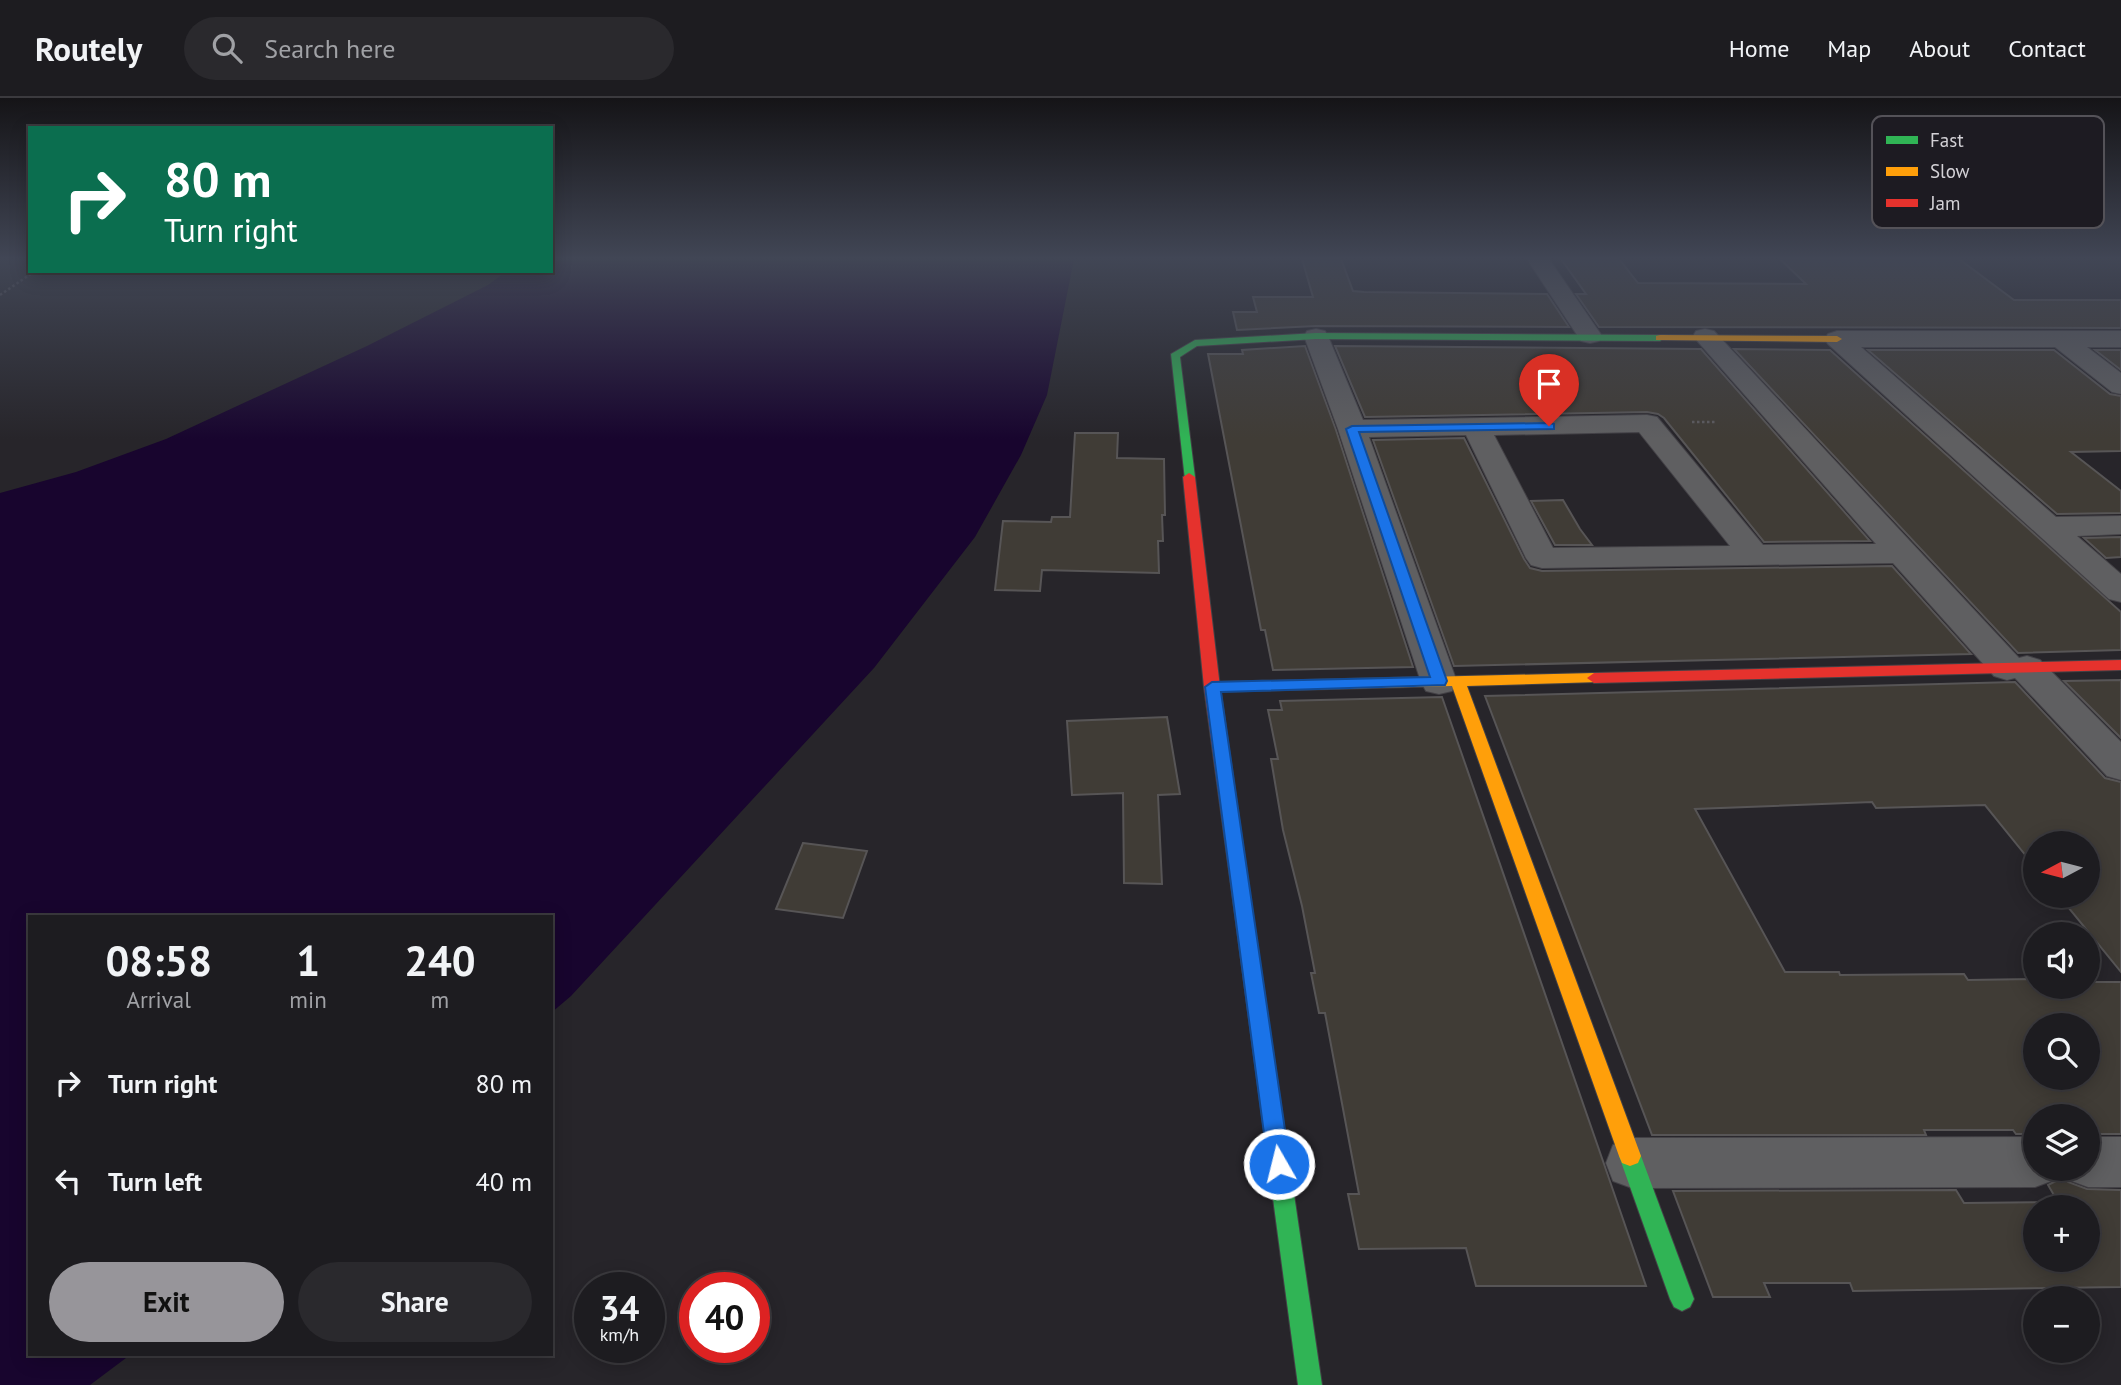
<!DOCTYPE html>
<meta charset="utf-8">
<style>
body{margin:0;font-family:"PT Sans",sans-serif;background:#2a292d;color:#f1f3f6;height:100vh;display:flex;flex-direction:column;font-size:26px;white-space:nowrap}
*{box-sizing:border-box;margin:0}
p{font-size:23px;color:#a0a1a5}
.icon{flex:none;width:38px;height:38px;fill:none;stroke:currentColor;stroke-width:2;stroke-linecap:round;stroke-linejoin:round}
.map{position:relative;flex:1;overflow:hidden}
.sheet{position:absolute;left:28px;top:817px;width:525px;height:441px;display:flex;flex-direction:column;background:#1d1c20;border-radius:0px;box-shadow:0 4px 18px #0003,0 0 0 2px #3b3a3e}
.sheet>*{flex:none}
.banner{position:absolute;left:28px;top:28px;width:525px;height:147px;border-radius:0px;box-shadow:0 4px 18px #0003,0 0 0 2px #3b3a3e;background:#0b6e4f;color:#fff;overflow:hidden}
.needle{width:46px;rotate:263deg}
.fabs{position:absolute;left:2023px;top:733px;display:grid;gap:14px}
.fabs a{display:grid;place-items:center;width:77px;height:77px;border-radius:50%;background:#1d1c20;box-shadow:0 4px 18px #0003,0 0 0 2px #3b3a3e;font-size:35px}
.speed{position:absolute;left:574px;top:1174px;display:flex;gap:14px;font-size:35px;font-weight:700;text-align:center}
.speed>*{display:grid;place-content:center;width:91px;height:91px;border-radius:50%;background:#1d1c20;box-shadow:0 4px 18px #0003,0 0 0 2px #3b3a3e;line-height:1}
.speed small{font-size:18px;font-weight:400}
.speed .limit{border:10px solid #d22;background:#fff;color:#111}
.pin{position:absolute;display:grid;place-items:center;width:60px;height:60px;color:#fff;margin:-72px -30px;border-radius:50% 50% 50% 0;rotate:-45deg;box-shadow:0 0 7px #0007}
.pin .icon{rotate:45deg}
.me{position:absolute;width:77px;margin:-38px;rotate:352deg;stroke-linejoin:round;filter:drop-shadow(0 0 5px #0008)}
.turn{display:flex;align-items:center;gap:24px;height:147px;padding:0 21px;font-size:32px}
.turn .icon{width:91px;height:91px;stroke-width:2.5}
.turn b{display:block;font-size:49px;line-height:60px}
.eta{display:flex;justify-content:space-evenly;align-items:center;height:119px;text-align:center}
.eta b{font-size:42px;font-weight:700;line-height:49px}
.cta{display:flex;gap:14px;margin-top:auto;padding:14px 21px}
.cta a{flex:1;height:80px;border-radius:42px;background:#97959a;color:#111;font-size:28px;font-weight:700;line-height:80px;text-align:center}
.cta a+a{background:#2a292d;color:#f1f3f6}
ul{padding:0;list-style:none}
li{display:flex;align-items:center;gap:21px;height:98px;padding:0 21px}
li div{flex:1}
li b{display:block;font-size:26px}
li em{font-style:normal}
header{display:flex;align-items:center;gap:42px;box-sizing:border-box;height:98px;padding:0 35px;background:#1d1c20;border-bottom:2px solid #3b3a3e}
header strong{font-size:33px}
nav{display:flex;gap:38px;margin-inline-start:auto;font-size:24px}
.search{width:490px;height:63px;background:#2a292d;display:flex;align-items:center;gap:18px;box-sizing:border-box;padding:0 24px;border-radius:38px;color:#a0a1a5;font-size:26px}
.map>svg:first-child{display:block}
.water{fill:#18052e}
.building{fill:#403c36;stroke:#575556;stroke-width:2;fill-rule:evenodd}
.lines{fill:none;stroke-linecap:round;stroke-linejoin:round}
.street-casing{stroke:#434146;stroke-width:2}
.fast-casing{stroke:#434146;stroke-width:2}
.slow-casing{stroke:#434146;stroke-width:2}
.jam-casing{stroke:#434146;stroke-width:2}
.path{stroke:#5d5b5f;stroke-width:2.5;stroke-dasharray:2.5 2.5;stroke-linecap:butt}
.street{fill:#5f5f61;fill-rule:evenodd}
.fast{fill:#30b455;fill-rule:evenodd}
.slow{fill:#ff9f0a;fill-rule:evenodd}
.jam{fill:#e5322d;fill-rule:evenodd}
.route{fill:#1a73e8;stroke:#114b97;stroke-width:2}
.key{fill:#1d1b22;stroke:#545258;stroke-width:2}
.key-label{font-size:19px;fill:#d3d1d6}
</style>
<header>
<strong>Routely</strong>
<div class="search"><svg class="icon" aria-label="search" viewBox="0 0 24 24"><circle cx="10" cy="10" r="6"/><path d="M15 15l6 6"/></svg>Search here</div>
<nav><a>Home</a><a>Map</a><a>About</a><a>Contact</a></nav>
</header>
<div class="map">
<svg width="2121" height="1287" viewBox="0 0 2121 1287">
<rect width="100%" height="100%" fill="#27252a"/>
<polygon class="water" points="551,161 1074,161 1047,297 1021,357 975,439 874,570 571,898 551,915 551,819 30,819 30,1256 130,1257 90,1287 0,1287 0,395 76,374 166,341 367,248 488,187 507,173 551,173"/>
<g class="building">
<polygon points="1302,161 1341,161 1353,193 1364,194 1547,196 1569,229 1316,228 1237,232 1233,214 1257,214 1253,199 1313,199"/>
<polygon points="1561,161 1619,161 1638,185 1806,186 1780,161 1959,161 2014,202 2121,202 2121,230 1599,229 1576,196 1586,196"/>
<polygon points="1305,248 1336,332 1413,569 1273,572 1265,532 1261,532 1208,256 1243,256 1242,252"/>
<polygon points="1335,248 1701,251 1870,443 1764,444 1664,320 1658,316 1647,314 1365,319"/>
<polygon points="1734,251 1830,252 2121,514 2121,552 2018,555"/>
<polygon points="1868,252 2054,252 2110,296 2121,298 2121,353 2071,354 2121,393 2121,415 2057,416"/>
<polygon points="2095,252 2121,252 2121,272"/>
<polygon points="1075,335 1118,335 1117,360 1164,361 1165,417 1162,417 1163,443 1158,443 1159,475 1042,472 1040,493 995,492 1003,423 1051,424 1052,419 1070,419"/>
<polygon points="1464,340 1524,461 1530,470 1542,473 1892,468 1971,556 1454,568 1373,342"/>
<polygon points="1563,402 1580,431 1592,447 1555,447 1531,403"/>
<polygon points="2121,439 2121,459 2106,460 2084,440"/>
<polygon points="2121,582 2121,640 2064,583"/>
<path d="M2015 584 2105 680 2121 684V874L2059 798H2088V746H2035V769L1985 707 1876 710 1872 704 1695 711 1785 874H1839L1840 877 1964 876 1968 882 2032 881 2035 889H2088V884H2121V1036H2088V1018H2035V1036H2016L2013 1032H1924L1926 1037H1652L1485 598ZM2035 928H2088V980H2035Z"/>
<polygon points="1442,599 1604,1066 1646,1188 1476,1188 1466,1150 1359,1151 1348,1096 1359,1096 1325,915 1319,915 1311,875 1315,875 1302,808 1283,732 1271,661 1278,661 1268,612 1282,612 1280,603"/>
<polygon points="1167,619 1180,696 1158,697 1162,786 1124,785 1123,695 1072,697 1067,623"/>
<polygon points="803,745 867,753 843,820 776,811"/>
<path d="M2060 1071 2068 1084 2087 1091 2121 1092V1189L1853 1193 1850 1185H1764L1770 1199H1713L1673 1093 1956 1092 1964 1105 2058 1104 2048 1087 2056 1083ZM2035 1110H2088V1162H2035Z"/>
</g>
<g class="lines">
<defs>
<g id="street">
<polygon points="1527,161 1549,161 1602,238 1599,243 1590,245 1581,243"/>
<path d="M1316 231 1325 233 1328 238 1363 322 1647 317 1657 319 1763 447 1876 446 1693 238 1696 233 1705 231 1714 233 2019 560 2027 558 2040 562 2121 644V682L2107 678 2015 580 2007 582 1994 578 1893 465 1542 470 1531 467 1526 460 1466 337 1369 339 1457 584 1452 593 1439 596 1426 593 1421 584 1338 331 1304 238 1307 233ZM1639 334 1730 448 1553 450 1494 337Z"/>
<polygon points="1837,233 2121,233 2121,249 2087,249 2121,275 2121,296 2112,294 2055,249 1861,249 2056,419 2121,418 2121,436 2077,438 2121,476 2121,504 2109,501 1828,246 1824,241 1828,236"/>
<polygon points="2035,1039 2035,1071 2058,1071 2054,1082 2035,1089 1632,1090 1613,1083 1606,1065 1613,1047 1632,1040"/>
<polygon points="2088,1039 2121,1039 2121,1089 2088,1089 2069,1082 2065,1071 2088,1071"/>
</g>
<g id="fast">
<polygon points="1316,235 1660,237 1665,240 1660,243 1316,241 1197,248 1180,259 1195,379 1189,383 1185,382 1171,256 1195,242"/>
<polygon points="1244,810 1250,812 1253,817 1322,1287 1298,1287 1235,817 1238,812"/>
<polygon points="1630,1048 1638,1051 1641,1058 1694,1201 1690,1209 1682,1213 1674,1209 1670,1201 1619,1058 1622,1051"/>
</g>
<g id="slow">
<polygon points="1660,237 1837,238 1842,241 1837,244 1656,242 1656,238"/>
<polygon points="1594,575 1601,580 1599,584 1467,588 1641,1058 1638,1065 1630,1068 1622,1065 1619,1058 1452,588 1212,594 1204,589 1212,584"/>
</g>
<g id="jam">
<polygon points="1189,375 1195,379 1220,589 1253,817 1250,822 1244,824 1238,822 1235,817 1204,589 1183,379"/>
<polygon points="2121,562 2121,572 1594,585 1587,580 1594,575"/>
</g>
</defs>
<use href="#street" class="street-casing"/>
<use href="#fast" class="fast-casing"/>
<use href="#slow" class="slow-casing"/>
<use href="#jam" class="jam-casing"/>
<g class="path">
<polyline points="0,197 35,173"/>
<polyline points="1692,324 1716,324"/>
</g>
<use href="#street" class="street"/>
<use href="#fast" class="fast"/>
<use href="#slow" class="slow"/>
<use href="#jam" class="jam"/>
</g>
<linearGradient id="sky" x2="0" y2="1"><stop stop-color="#151417"/><stop offset="0.47" stop-color="#414655"/><stop offset="1" stop-color="#414655" stop-opacity="0"/></linearGradient>
<rect width="2121" height="341" fill="url(#sky)"/>
<polygon class="route" points="1549,325 1554,326 1554,331 1359,334 1447,583 1445,587 1221,594 1290,1066 1286,1074 1279,1077 1271,1074 1268,1066 1205,589 1212,584 1430,579 1346,331 1352,328"/>
<rect x="1872" y="18" width="232" height="112" rx="10" class="key"/>
<rect x="1886" y="38" width="32" height="8" fill="#30b455"/>
<rect x="1886" y="69" width="32" height="9" fill="#ff9f0a"/>
<rect x="1886" y="101" width="32" height="8" fill="#e5322d"/>
<g class="key-label">
<text x="1930" y="49">Fast</text>
<text x="1930" y="80">Slow</text>
<text x="1930" y="112">Jam</text>
</g>
</svg>
<div class="fabs">
<a><svg class="needle" viewBox="-14 -14 28 28"><path d="M0-13l5 13h-10z" fill="#e53935"/><path d="M0 13l5-13h-10z" fill="#a0a1a5"/></svg></a>
<a><svg class="icon" aria-label="sound" viewBox="0 0 24 24"><path d="M4 9h4l5-4v14l-5-4H4zM17 9q2 3 0 6"/></svg></a>
<a><svg class="icon" aria-label="search" viewBox="0 0 24 24"><circle cx="10" cy="10" r="6"/><path d="M15 15l6 6"/></svg></a>
<a><svg class="icon" aria-label="layers" viewBox="0 0 24 24"><path d="M12 4l9 5-9 5-9-5zM3 14l9 5 9-5"/></svg></a>
<a>+</a>
<a>−</a>
</div>
<div class="speed"><div>34<small>km/h</small></div><div class="limit">40</div></div>
<div class="pin" style="left:1549px;top:328px;background:#d93025"><svg class="icon" aria-label="arrive" viewBox="0 0 24 24"><path d="M6 21V4h12l-3 4 3 4H6"/></svg></div>
<svg class="me" style="left:1279px;top:1066px" viewBox="-20 -20 40 40"><circle r="17" fill="#1a73e8" stroke="#fff" stroke-width="3"/><path d="M0-11L8 9 0 5-8 9z" fill="#fff"/></svg>
<div class="banner">
<div class="turn"><svg class="icon" aria-label="right" viewBox="0 0 24 24"><path d="M7 20v-9h11M14 6l5 5-5 5"/></svg><div><b>80 m</b>Turn right</div></div>
</div>
<section class="sheet">
<div class="eta">
<div><b>08:58</b><p>Arrival</p></div>
<div><b>1</b><p>min</p></div>
<div><b>240</b><p>m</p></div>
</div>
<ul>
<li><svg class="icon" aria-label="right" viewBox="0 0 24 24"><path d="M7 20v-9h11M14 6l5 5-5 5"/></svg><div><b>Turn right</b></div><em>80 m</em></li>
<li><svg class="icon" aria-label="left" viewBox="0 0 24 24"><path d="M17 20v-9H6M10 6l-5 5 5 5"/></svg><div><b>Turn left</b></div><em>40 m</em></li>
</ul>
<div class="cta"><a>Exit</a><a>Share</a></div>
</section>
</div>
